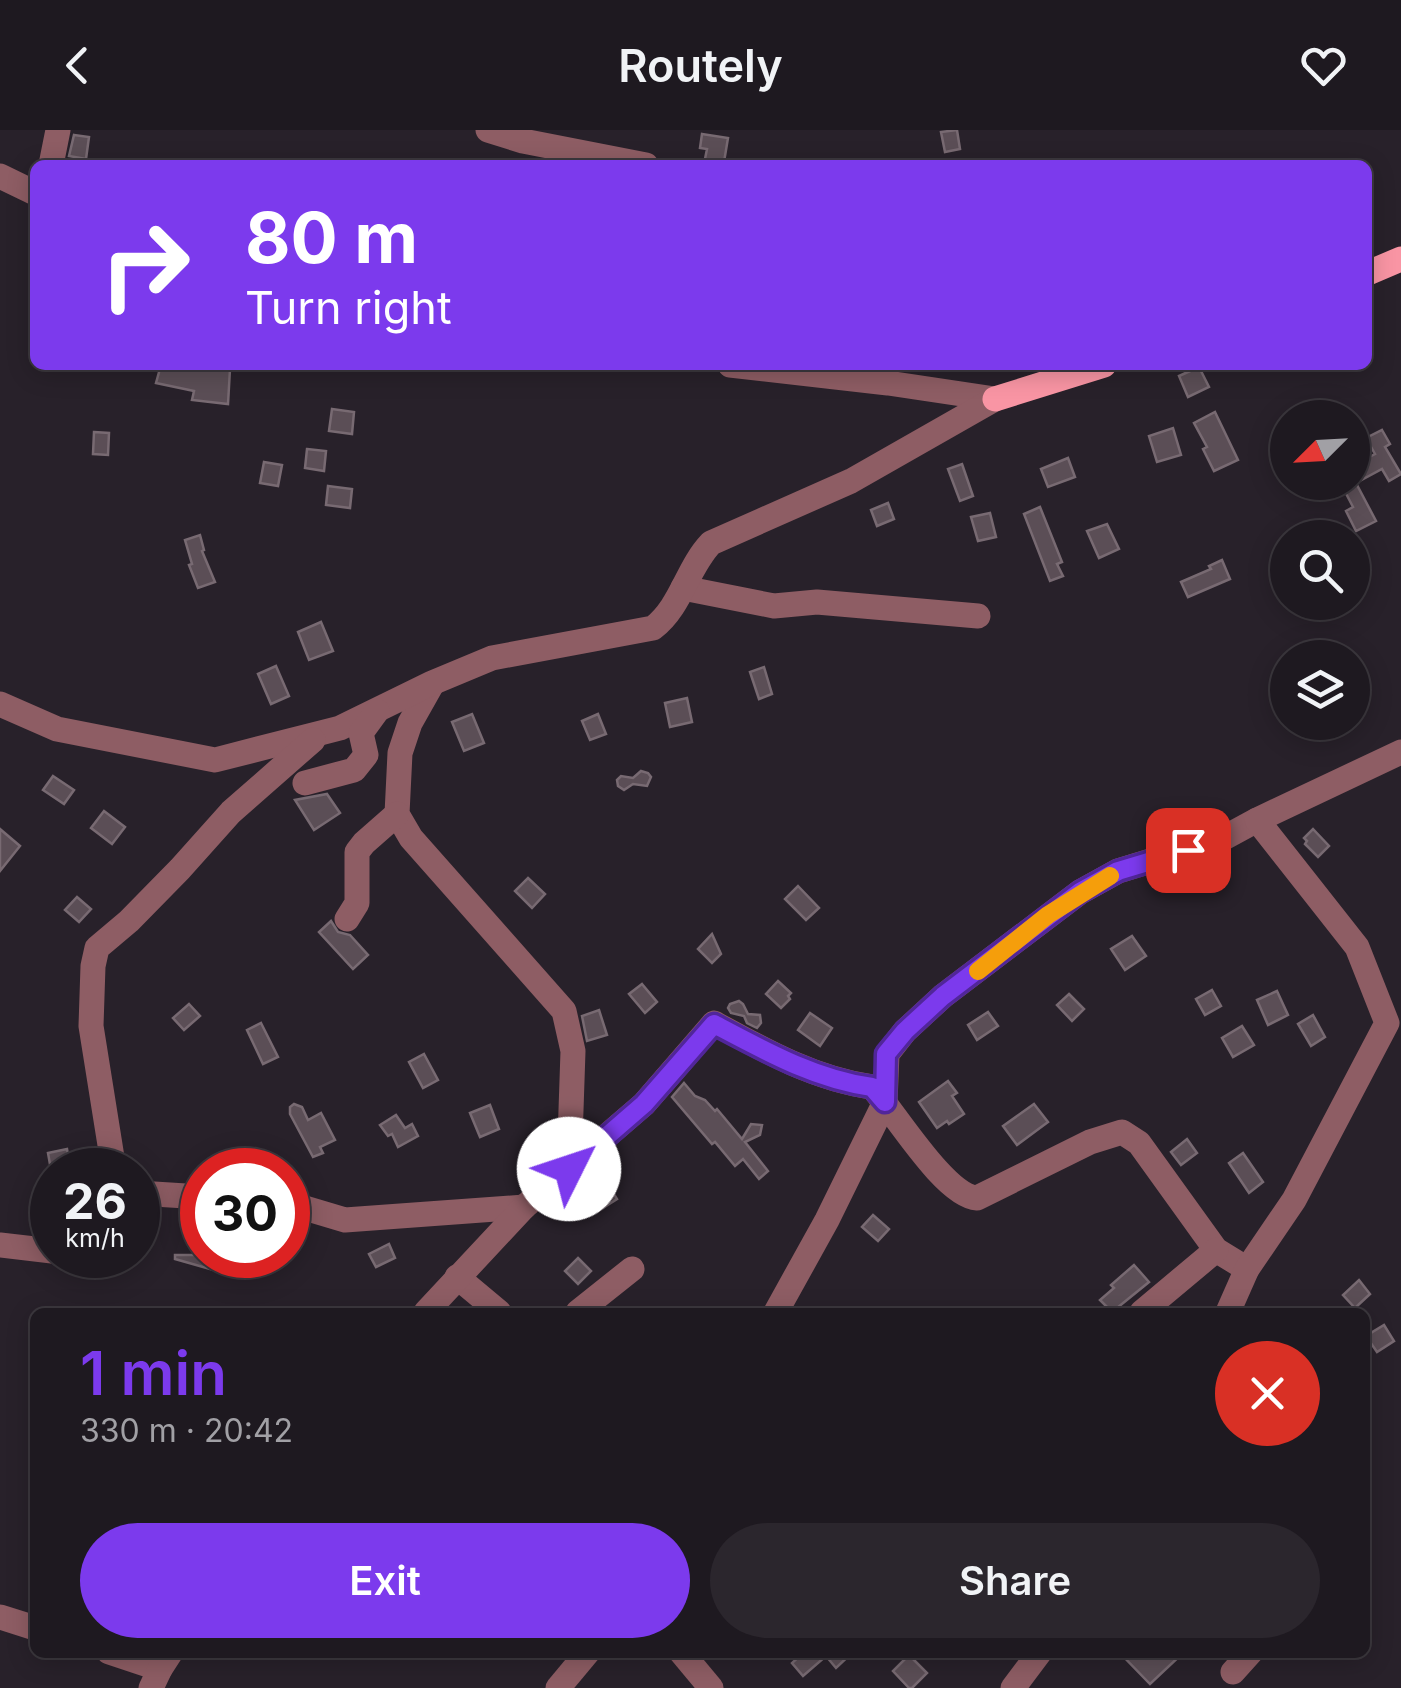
<!DOCTYPE html>
<meta charset="utf-8">
<style>
body{margin:0;font-family:Inter,sans-serif;background:#2b262d;color:#f1f3f6;height:100vh;display:flex;flex-direction:column;font-size:38px;white-space:nowrap}
*{box-sizing:border-box;margin:0}
p{font-size:32px;color:#a1a0a5}
.icon{flex:none;width:55px;height:55px;fill:none;stroke:currentColor;stroke-width:2;stroke-linecap:round;stroke-linejoin:round}
.map{position:relative;flex:1;overflow:hidden}
.drawer{position:absolute;left:30px;top:1178px;width:1340px;height:350px;display:flex;flex-direction:column;background:#1e1920;border-radius:15px;box-shadow:0 5px 25px #0003,0 0 0 2px #3c383e}
.drawer>*{flex:none}
.guide{position:absolute;left:30px;top:30px;width:1342px;height:210px;border-radius:15px;box-shadow:0 5px 25px #0003,0 0 0 2px #3c383e;background:#7c3aed;color:#fff;overflow:hidden}
.needle{width:65px;rotate:246deg}
.fabs{position:absolute;left:1270px;top:270px;display:grid;gap:20px}
.fabs a{display:grid;place-items:center;width:100px;height:100px;border-radius:50%;background:#1e1920;box-shadow:0 5px 25px #0003,0 0 0 2px #3c383e;font-size:50px}
.speed{position:absolute;left:30px;top:1018px;display:flex;gap:20px;font-size:50px;font-weight:700;text-align:center}
.speed>*{display:grid;place-content:center;width:130px;height:130px;border-radius:50%;background:#1e1920;box-shadow:0 5px 25px #0003,0 0 0 2px #3c383e;line-height:1}
.speed small{font-size:25px;font-weight:400}
.speed .limit{border:15px solid #d22;background:#fff;color:#111}
.pin{position:absolute;display:grid;place-items:center;width:85px;height:85px;color:#fff;margin:-42px;border-radius:20px;box-shadow:0 5px 15px #0006}
.me{position:absolute;width:110px;margin:-55px;rotate:49deg;stroke-linejoin:round;filter:drop-shadow(0 0 8px #0008)}
.turn{display:flex;align-items:center;gap:35px;height:210px;padding:0 50px;font-size:45px}
.turn .icon{width:130px;height:130px;stroke-width:2.5}
.turn b{display:block;font-size:70px;line-height:85px}
.round{display:grid;place-items:center;flex:none;width:105px;height:105px;border-radius:52px;background:#2b262d}
.overview{display:flex;align-items:center;justify-content:space-between;height:170px;padding:0 50px}
h1{font-size:60px;font-weight:600;line-height:75px;color:#7c3aed}
.cta{display:flex;gap:20px;margin-top:auto;padding:20px 50px}
.cta a{flex:1;height:115px;border-radius:60px;background:#7c3aed;color:#fff;font-size:40px;font-weight:600;line-height:115px;text-align:center}
.cta a+a{background:#2b262d;color:#f1f3f6}
header{display:flex;justify-content:space-between;align-items:center;height:130px;padding:0 50px;background:#1e1920;font-size:45px;font-weight:600}
.map>svg:first-child{display:block}
.building{fill:#5b4e56;stroke:#786a72;stroke-width:2.5}
.lines{fill:none;stroke-linecap:round;stroke-linejoin:round}
.minor{stroke:#8e5d64;stroke-width:25}
.major{stroke:#f995a4;stroke-width:25}
.route-casing{stroke:#51269a;stroke-width:25}
.route{stroke:#7c3aed;stroke-width:18}
.slow{stroke:#f59e0b;stroke-width:18}
</style>
<header><svg class="icon" aria-label="back" viewBox="0 0 24 24"><path d="M15 5l-7 7 7 7"/></svg>Routely<svg class="icon" aria-label="heart" viewBox="0 0 24 24"><path d="M12 20l-8-8c-3-5 5-10 8-4 3-6 11-1 8 4z"/></svg></header>
<div class="map">
<svg width="1401" height="1558" viewBox="0 0 1401 1558">
<rect width="100%" height="100%" fill="#28212a"/>
<g class="building">
<polygon points="957,0 960,19 945,22 941,2"/>
<polygon points="702,4 728,8 724,32 705,29 707,19 700,18"/>
<polygon points="74,5 89,7 86,29 69,26"/>
<polygon points="161,235 193,235 230,239 228,274 192,270 194,261 156,253"/>
<polygon points="1199,237 1209,257 1188,267 1179,246"/>
<polygon points="332,279 354,282 352,304 329,301"/>
<polygon points="1215,282 1238,330 1214,341 1203,319 1207,317 1194,293"/>
<polygon points="1173,298 1181,325 1157,332 1149,306"/>
<polygon points="1382,300 1390,314 1385,317 1401,344 1389,351 1382,339 1356,353 1376,391 1356,401 1346,381 1353,377 1340,352 1352,352 1352,336 1375,324 1366,308"/>
<polygon points="94,302 109,303 108,325 93,324"/>
<polygon points="307,319 326,321 324,341 305,338"/>
<polygon points="1068,328 1075,347 1048,357 1041,339"/>
<polygon points="264,332 282,335 278,356 260,353"/>
<polygon points="962,334 973,366 960,371 948,339"/>
<polygon points="328,356 352,359 350,378 326,375"/>
<polygon points="888,373 894,389 877,396 871,380"/>
<polygon points="1040,377 1062,432 1057,434 1063,446 1050,451 1024,384"/>
<polygon points="990,383 996,407 978,411 971,387"/>
<polygon points="1107,394 1119,419 1099,428 1087,401"/>
<polygon points="200,405 204,420 202,421 215,452 198,458 189,435 192,434 185,410"/>
<polygon points="1222,430 1230,449 1188,467 1181,452 1211,439 1209,436"/>
<polygon points="321,492 333,521 309,530 298,502"/>
<polygon points="276,536 289,566 271,574 258,544"/>
<polygon points="764,537 772,564 759,569 750,542"/>
<polygon points="687,568 692,592 670,597 665,573"/>
<polygon points="472,584 484,613 464,621 452,592"/>
<polygon points="598,584 606,604 590,610 582,591"/>
<polygon points="641,641 648,643 651,647 647,656 633,654 624,660 618,656 617,650 621,646 633,648"/>
<polygon points="53,646 74,660 64,674 43,660"/>
<polygon points="327,664 340,683 314,700 295,670"/>
<polygon points="104,681 125,697 112,714 91,698"/>
<polygon points="0,699 20,716 0,741"/>
<polygon points="1313,699 1329,716 1318,727 1305,714 1307,711 1304,708"/>
<polygon points="528,748 545,764 532,778 515,761"/>
<polygon points="798,756 819,778 806,790 785,769"/>
<polygon points="77,767 91,779 79,792 65,780"/>
<polygon points="331,791 338,802 350,805 368,825 353,839 319,802"/>
<polygon points="712,804 721,824 712,833 698,819"/>
<polygon points="1132,806 1146,826 1125,840 1111,819"/>
<polygon points="778,851 791,863 788,866 790,869 781,878 766,864"/>
<polygon points="642,854 657,872 645,883 629,864"/>
<polygon points="1212,860 1221,876 1205,885 1196,869"/>
<polygon points="1277,861 1288,885 1268,895 1257,870"/>
<polygon points="1069,864 1084,879 1072,891 1057,875"/>
<polygon points="739,871 743,874 748,884 760,885 761,893 757,898 747,893 744,886 731,883 728,878 730,874"/>
<polygon points="189,874 200,886 184,900 173,888"/>
<polygon points="599,880 607,905 587,911 582,886"/>
<polygon points="988,882 998,896 977,910 968,895"/>
<polygon points="810,883 832,898 820,916 798,900"/>
<polygon points="1313,885 1325,907 1311,916 1298,894"/>
<polygon points="261,893 278,927 263,934 247,900"/>
<polygon points="1242,896 1254,915 1233,927 1222,908"/>
<polygon points="424,924 438,950 423,958 409,932"/>
<polygon points="948,951 957,963 952,966 964,984 949,994 947,991 937,998 919,972"/>
<polygon points="684,953 695,966 705,970 715,981 717,979 742,1009 751,994 762,995 760,1005 745,1012 768,1041 759,1049 743,1029 735,1036 715,1012 712,1014 672,967"/>
<polygon points="294,974 302,977 308,990 321,983 335,1010 320,1017 323,1023 313,1027 290,984 290,977"/>
<polygon points="1034,974 1048,992 1017,1015 1003,996"/>
<polygon points="490,975 499,999 480,1007 470,983"/>
<polygon points="396,985 405,998 412,994 418,1006 398,1017 392,1004 388,1006 380,995"/>
<polygon points="1187,1009 1197,1023 1181,1035 1171,1022"/>
<polygon points="67,1019 70,1036 51,1040 48,1023"/>
<polygon points="1243,1023 1263,1052 1249,1063 1229,1033"/>
<polygon points="602,1044 617,1069 598,1081 582,1056"/>
<polygon points="873,1085 889,1099 878,1111 862,1097"/>
<polygon points="389,1114 395,1128 376,1137 369,1124"/>
<polygon points="175,1125 229,1125 224,1143 175,1129"/>
<polygon points="578,1128 591,1141 578,1154 565,1141"/>
<polygon points="1134,1135 1149,1152 1112,1182 1100,1170 1114,1158 1111,1155"/>
<polygon points="1359,1150 1370,1164 1355,1178 1343,1165"/>
<polygon points="1384,1195 1394,1211 1377,1222 1366,1206"/>
<polygon points="804,1522 853,1522 836,1538 826,1526 803,1546 792,1533"/>
<polygon points="1119,1522 1184,1522 1150,1554"/>
<polygon points="909,1525 927,1543 912,1558 909,1558 893,1541"/>
</g>
<g class="lines">
<g class="minor">
<polyline points="488,0 523,11 646,35"/>
<polyline points="51,35 58,0"/>
<polyline points="0,46 35,63"/>
<polyline points="730,235 888,253 995,269"/>
<polyline points="683,458 774,476 817,472 978,486"/>
<polyline points="432,554 410,593 400,623 397,684 411,708 564,881 573,921 569,1039"/>
<path d="M0 574 57 599 215 630 340 598 432 553 492 528 653 498C681 477 687 438 711 413L851 351 995 269"/>
<polyline points="305,653 354,640 366,625 361,603 377,581"/>
<polyline points="347,789 357,773 357,722 364,713 397,684"/>
<polyline points="114,1040 91,896 93,836 97,818 129,791 180,739 231,682 313,610"/>
<polyline points="138,1063 202,1067"/>
<polyline points="288,1073 345,1090 524,1077"/>
<polyline points="0,1115 52,1121"/>
<polyline points="87,1125 102,1127 103,1125"/>
<polyline points="457,1147 499,1182"/>
<path d="M426 1182 524 1077 644 974 714 893C765 921 815 949 872 957 895 983 945 1066 977 1068L1090 1012 1122 1002 1139 1013 1216 1120 1247 1139"/>
<polyline points="578,1182 632,1139"/>
<polyline points="776,1182 827,1090 885,972 887,924 905,901 943,866 1080,762 1118,741 1222,709 1257,690"/>
<polyline points="1142,1182 1216,1120"/>
<polyline points="1228,1182 1247,1139 1294,1070 1387,893 1357,817 1257,690 1401,622"/>
<polyline points="0,1487 35,1498"/>
<polyline points="109,1522 160,1539"/>
<polyline points="681,1522 711,1558"/>
<polyline points="1233,1542 1251,1522"/>
<polyline points="151,1558 160,1539 171,1522"/>
<polyline points="558,1558 588,1522"/>
<polyline points="1013,1558 1040,1522"/>
</g>
<g class="major">
<polyline points="1368,143 1401,129"/>
<polyline points="995,269 1104,235"/>
</g>
</g>
<g class="lines">
<defs>
<path id="route" d="M569 1039 644 974 714 894C765 921 815 949 872 957L885 972 886 924 905 901 943 866 1080 762 1118 741 1188 720"/>
</defs>
<use href="#route" class="route-casing"/>
<use href="#route" class="route"/>
<polyline class="slow" points="978,841 1048,785 1110,746"/>
</g>
</svg>
<div class="fabs">
<a><svg class="needle" viewBox="-14 -14 28 28"><path d="M0-13l5 13h-10z" fill="#e53935"/><path d="M0 13l5-13h-10z" fill="#a1a0a5"/></svg></a>
<a><svg class="icon" aria-label="search" viewBox="0 0 24 24"><circle cx="10" cy="10" r="6"/><path d="M15 15l6 6"/></svg></a>
<a><svg class="icon" aria-label="layers" viewBox="0 0 24 24"><path d="M12 4l9 5-9 5-9-5zM3 14l9 5 9-5"/></svg></a>
</div>
<div class="speed"><div>26<small>km/h</small></div><div class="limit">30</div></div>
<div class="pin" style="left:1188px;top:720px;background:#d93025"><svg class="icon" aria-label="arrive" viewBox="0 0 24 24"><path d="M6 21V4h12l-3 4 3 4H6"/></svg></div>
<svg class="me" style="left:569px;top:1039px" viewBox="-20 -20 40 40"><circle r="19" fill="#fff"/><path d="M0-13L10 11 0 6-10 11z" fill="#7c3aed"/></svg>
<div class="guide">
<div class="turn"><svg class="icon" aria-label="right" viewBox="0 0 24 24"><path d="M7 20v-9h11M14 6l5 5-5 5"/></svg><div><b>80 m</b>Turn right</div></div>
</div>
<section class="drawer">
<div class="overview"><div><h1>1 min</h1><p>330 m · 20:42</p></div><a class="round" style="background:#d93025;color:#fff"><svg class="icon" aria-label="close" viewBox="0 0 24 24"><path d="M6 6l12 12M18 6L6 18"/></svg></a></div>
<div class="cta"><a>Exit</a><a>Share</a></div>
</section>
</div>
